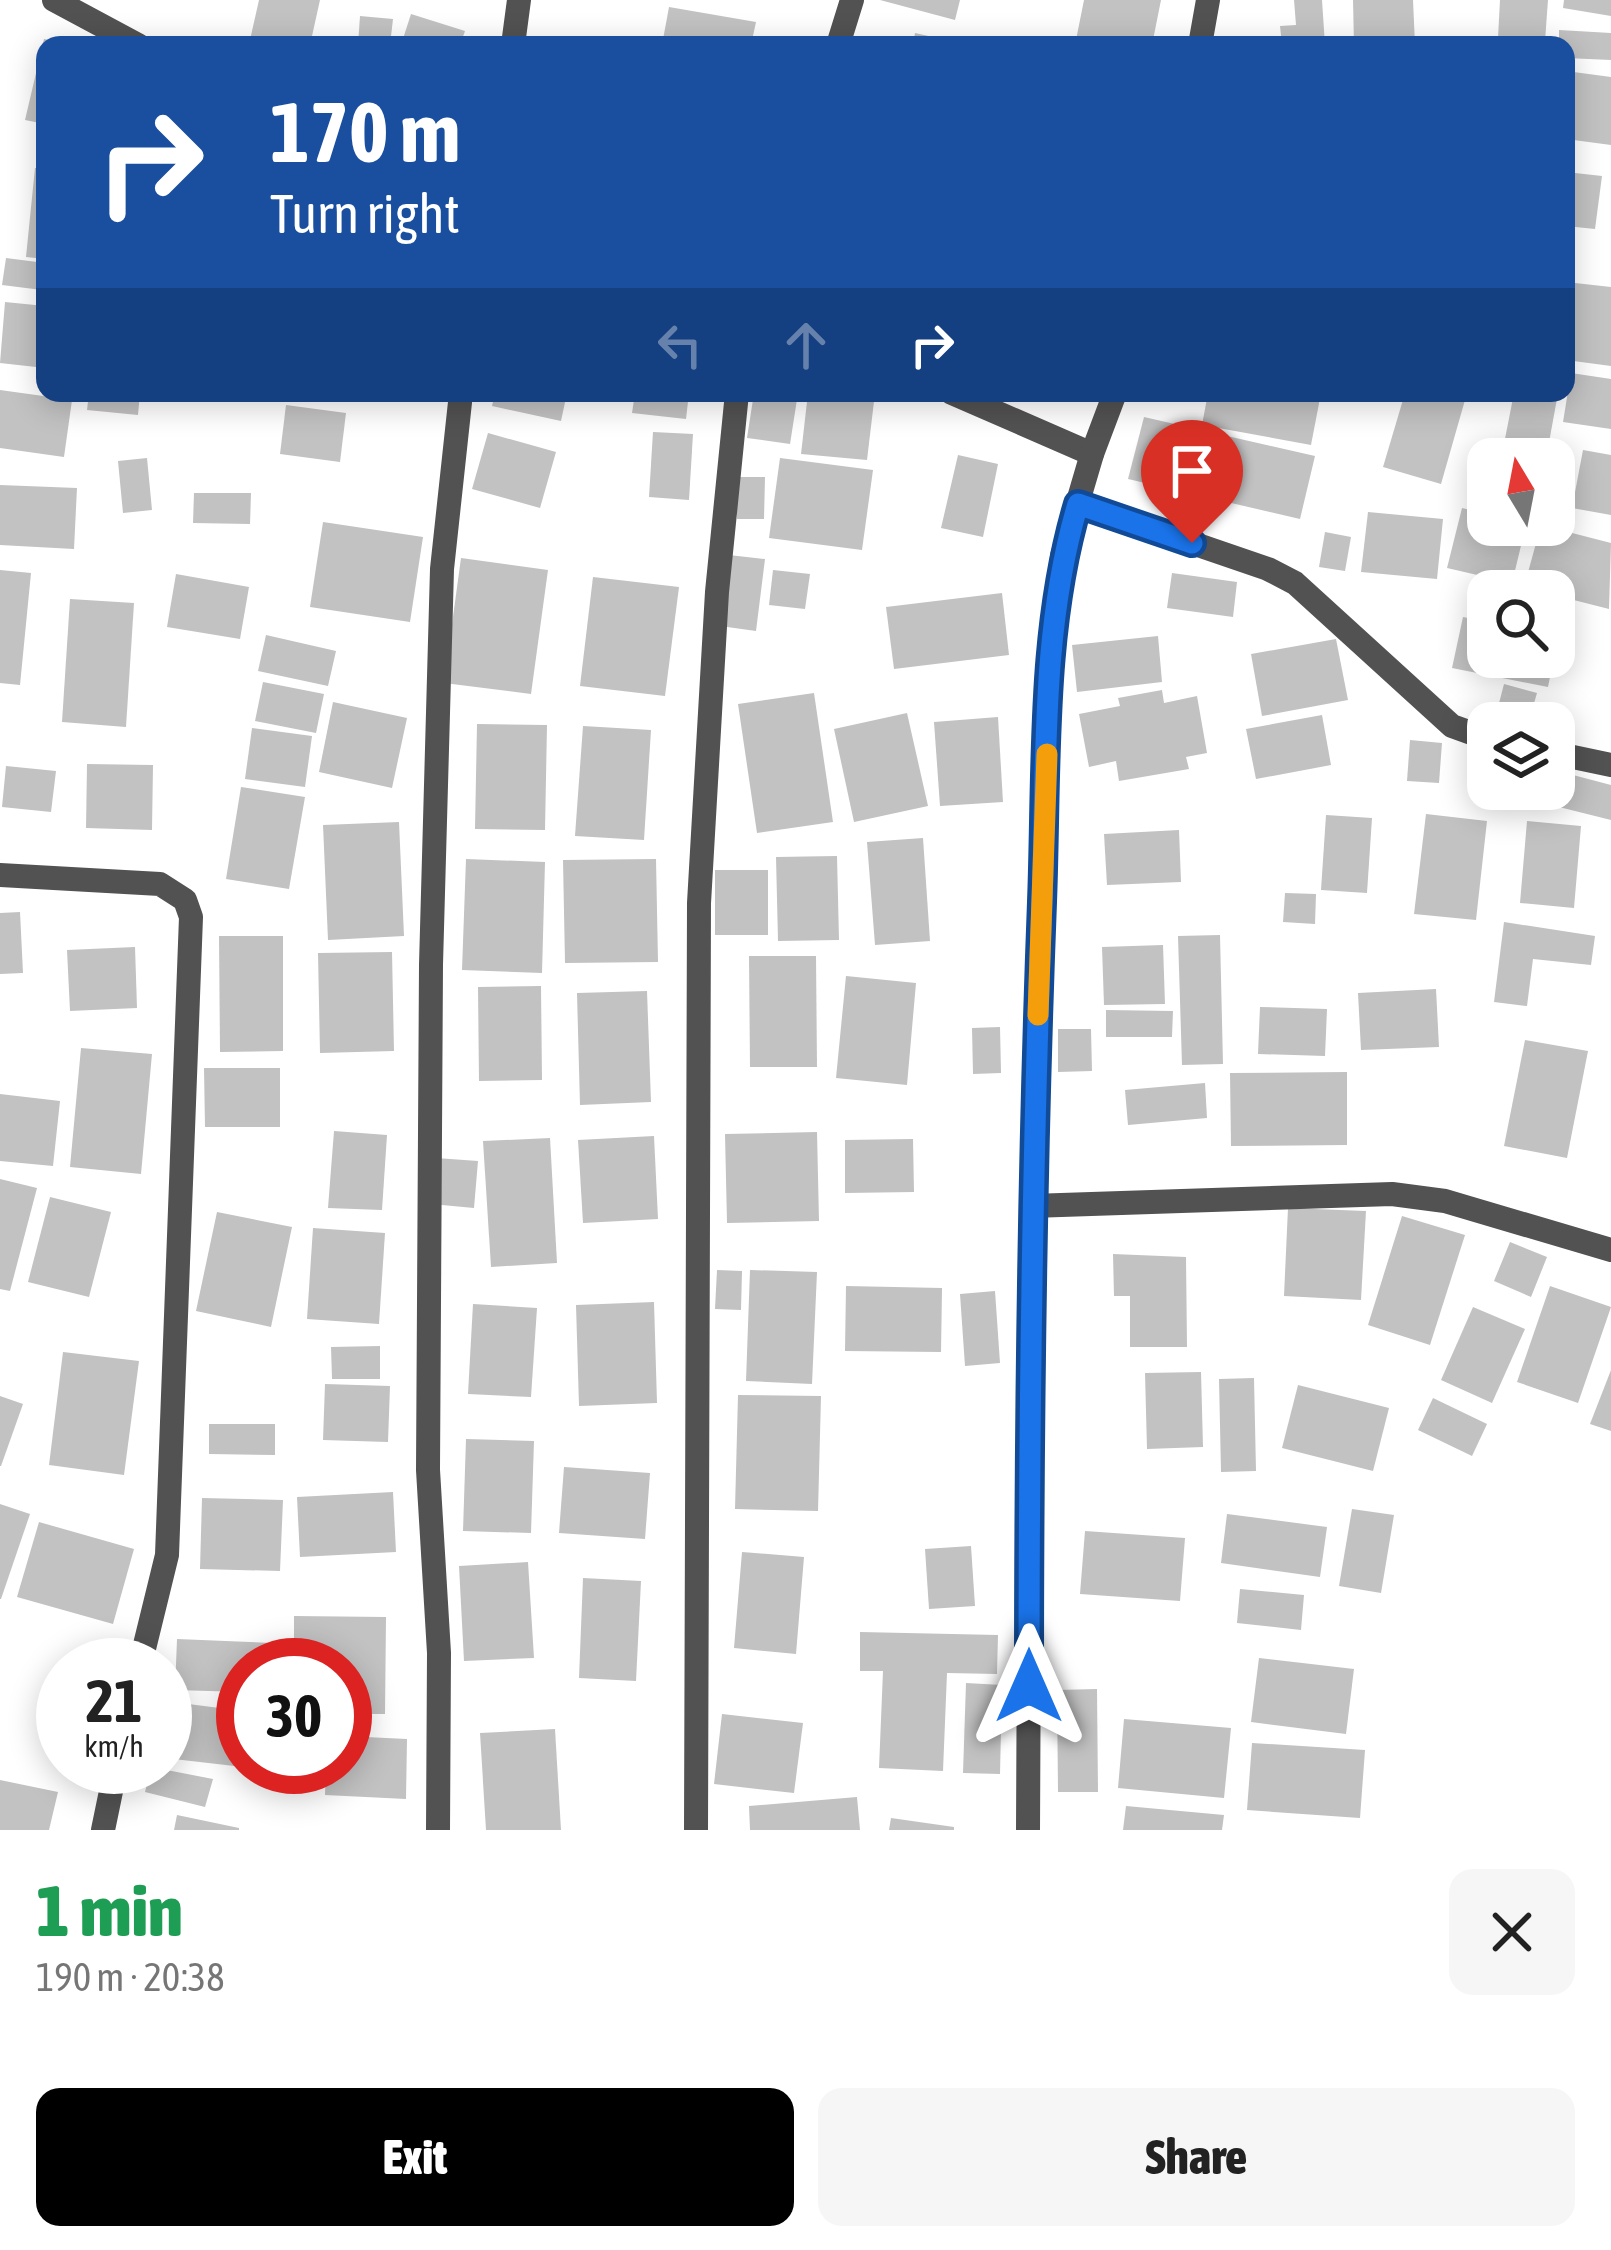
<!DOCTYPE html>
<meta charset="utf-8">
<style>
body{margin:0;font-family:"Asap Condensed",sans-serif;background:#f6f6f6;color:#222;height:100vh;display:flex;flex-direction:column;font-size:45px;white-space:nowrap}
*{box-sizing:border-box;margin:0}
p{font-size:39px;color:#767676}
.icon{flex:none;width:66px;height:66px;fill:none;stroke:currentColor;stroke-width:2;stroke-linecap:round;stroke-linejoin:round}
.map{position:relative;height:1830px;overflow:hidden}
.drawer{display:flex;flex-direction:column;background:#fff;flex:1}
.drawer>*{flex:none}
.guide{position:absolute;left:36px;top:36px;width:1539px;height:366px;border-radius:24px;box-shadow:0 6px 30px #0003;background:#1a4fa0;color:#fff;overflow:hidden}
.needle{width:78px;rotate:350deg}
.buttons{position:absolute;left:1467px;top:438px;display:grid;gap:24px}
.buttons a{display:grid;place-items:center;width:108px;height:108px;border-radius:24px;background:#fff;box-shadow:0 6px 30px #0003;font-size:60px}
.speed{position:absolute;left:36px;top:1638px;display:flex;gap:24px;font-size:60px;font-weight:700;text-align:center}
.speed>*{display:grid;place-content:center;width:156px;height:156px;border-radius:50%;background:#fff;box-shadow:0 6px 30px #0003;line-height:1}
.speed small{font-size:30px;font-weight:400}
.speed .limit{border:18px solid #d22;background:#fff;color:#111}
.pin{position:absolute;display:grid;place-items:center;width:102px;height:102px;color:#fff;margin:-123px -51px;border-radius:50% 50% 50% 0;rotate:-45deg;box-shadow:0 0 12px #0007}
.pin .icon{rotate:45deg}
.me{position:absolute;width:132px;margin:-66px;rotate:0deg;stroke-linejoin:round;filter:drop-shadow(0 0 9px #0008)}
.turn{display:flex;align-items:center;gap:42px;height:252px;padding:0 36px;font-size:54px}
.turn .icon{width:156px;height:156px;stroke-width:2.5}
.turn b{display:block;font-size:84px;line-height:102px}
.lanes{display:flex;align-items:center;height:114px;padding:0 36px;background:#0003;justify-content:center;gap:60px;direction:ltr}
.lanes .off{opacity:.35}
.round{display:grid;place-items:center;flex:none;width:126px;height:126px;border-radius:24px;background:#f6f6f6}
.head{display:flex;align-items:center;justify-content:space-between;height:204px;padding:0 36px}
h1{font-size:72px;font-weight:800;line-height:90px;color:#1e9e55}
.primary-button{display:flex;gap:24px;margin-top:auto;padding:24px 36px}
.primary-button a{flex:1;height:138px;border-radius:24px;background:#000;color:#fff;font-size:48px;font-weight:800;line-height:138px;text-align:center}
.primary-button a+a{background:#f6f6f6;color:#222}
.map>svg:first-child{display:block}
.building{fill:#c2c2c2}
.lines{fill:none;stroke-linecap:round;stroke-linejoin:round}
.street{stroke:#525252;stroke-width:24}
.route-casing{stroke:#114b97;stroke-width:30}
.route{stroke:#1a73e8;stroke-width:21}
.slow{stroke:#f59e0b;stroke-width:21}
</style>
<div class="map">
<svg width="1611" height="1830" viewBox="0 0 1611 1830">
<rect width="100%" height="100%" fill="#fff"/>
<g class="building">
<polygon points="259,0 320,0 310,45 271,45 250,40"/>
<polygon points="880,0 960,0 955,20"/>
<polygon points="1084,0 1161,0 1152,45 1075,45"/>
<polygon points="1294,0 1322,0 1325,45 1282,45 1280,26 1296,25"/>
<polygon points="1353,0 1413,0 1415,45 1354,45"/>
<polygon points="1500,0 1548,0 1545,41 1498,38"/>
<polygon points="1564,0 1611,0 1611,16 1563,8"/>
<polygon points="669,7 756,22 751,45 662,45"/>
<polygon points="411,14 465,31 460,45 401,45"/>
<polygon points="360,16 393,19 390,45 358,45"/>
<polygon points="1559,30 1611,33 1611,60 1566,58 1566,45 1559,45"/>
<polygon points="915,33 960,43 960,45 913,45"/>
<polygon points="44,39 63,43 45,45 45,124 25,120"/>
<polygon points="1566,71 1611,77 1611,145 1566,139"/>
<polygon points="35,168 45,169 45,259 26,257"/>
<polygon points="1566,172 1602,176 1595,229 1566,226"/>
<polygon points="6,258 45,263 42,290 2,285"/>
<polygon points="1566,282 1611,287 1611,366 1566,360"/>
<polygon points="5,302 45,306 45,368 0,363"/>
<polygon points="1571,373 1611,379 1611,429 1563,422"/>
<polygon points="0,390 72,400 64,457 0,448"/>
<polygon points="89,393 140,393 138,415 87,410"/>
<polygon points="495,393 567,393 561,421 492,406"/>
<polygon points="635,393 689,393 686,419 632,413"/>
<polygon points="754,393 798,393 790,444 747,438"/>
<polygon points="808,393 875,393 867,460 801,454"/>
<polygon points="1208,393 1321,393 1311,445 1202,425"/>
<polygon points="1405,393 1467,393 1441,484 1383,467"/>
<polygon points="1514,393 1558,393 1546,459 1501,459"/>
<polygon points="286,405 346,413 340,462 280,454"/>
<polygon points="1144,417 1315,456 1300,519 1128,479"/>
<polygon points="653,432 693,434 689,500 649,497"/>
<polygon points="488,433 556,452 540,508 472,489"/>
<polygon points="1583,450 1611,455 1611,515 1572,508"/>
<polygon points="958,455 998,464 983,537 941,528"/>
<polygon points="147,458 152,510 123,513 118,461"/>
<polygon points="780,458 873,470 862,550 769,538"/>
<polygon points="736,477 765,477 764,519 737,519"/>
<polygon points="0,485 77,488 74,549 0,545"/>
<polygon points="194,493 251,493 250,524 193,523"/>
<polygon points="1462,508 1488,514 1488,525 1526,525 1512,583 1447,568"/>
<polygon points="1368,512 1443,519 1437,579 1361,572"/>
<polygon points="323,522 423,537 410,622 310,607"/>
<polygon points="1541,525 1611,543 1609,609 1554,595 1554,591 1524,587"/>
<polygon points="1325,532 1351,537 1345,571 1319,567"/>
<polygon points="729,555 765,559 756,631 720,626"/>
<polygon points="461,558 548,570 531,694 444,683"/>
<polygon points="0,570 31,573 20,685 0,683"/>
<polygon points="773,570 810,574 805,609 769,605"/>
<polygon points="1172,573 1237,582 1233,617 1167,608"/>
<polygon points="176,574 249,587 240,639 167,627"/>
<polygon points="593,577 679,587 665,696 580,686"/>
<polygon points="1002,593 1009,655 894,669 886,607"/>
<polygon points="70,599 134,603 126,727 62,722"/>
<polygon points="1463,617 1488,622 1488,657 1554,657 1548,687 1452,668"/>
<polygon points="266,635 336,651 328,686 258,671"/>
<polygon points="1158,636 1162,682 1077,692 1072,645"/>
<polygon points="1336,639 1348,700 1262,716 1251,654"/>
<polygon points="263,682 324,694 316,733 255,721"/>
<polygon points="1504,684 1537,693 1530,717 1498,707"/>
<polygon points="1162,690 1164,703 1197,696 1207,753 1186,757 1189,769 1119,781 1116,761 1089,767 1079,714 1120,706 1118,698"/>
<polygon points="814,693 833,822 757,833 738,704"/>
<polygon points="333,702 407,718 392,788 319,772"/>
<polygon points="907,713 928,806 854,822 834,729"/>
<polygon points="1322,715 1331,765 1256,779 1246,729"/>
<polygon points="998,717 1003,802 940,806 934,722"/>
<polygon points="477,724 547,725 545,830 475,829"/>
<polygon points="583,726 651,730 644,840 575,836"/>
<polygon points="252,728 312,736 305,787 245,779"/>
<polygon points="1410,740 1442,743 1439,783 1407,781"/>
<polygon points="87,764 153,765 152,830 86,828"/>
<polygon points="6,766 56,771 51,812 2,807"/>
<polygon points="1554,770 1611,785 1611,820 1519,797 1521,789 1554,789"/>
<polygon points="241,787 305,797 289,889 226,879"/>
<polygon points="1426,814 1487,821 1476,920 1414,914"/>
<polygon points="1326,815 1372,818 1367,893 1321,890"/>
<polygon points="1527,821 1581,826 1574,908 1520,903"/>
<polygon points="399,822 404,936 328,940 323,825"/>
<polygon points="1179,830 1181,882 1107,885 1104,834"/>
<polygon points="923,838 930,941 875,945 867,842"/>
<polygon points="837,856 839,940 778,941 776,857"/>
<polygon points="466,859 545,862 542,973 462,970"/>
<polygon points="656,859 658,962 565,963 563,860"/>
<rect x="715" y="870" width="53" height="65"/>
<polygon points="1285,893 1316,894 1315,924 1283,922"/>
<polygon points="20,912 23,973 0,974 0,913"/>
<polygon points="1504,922 1595,936 1591,965 1533,959 1527,1006 1494,1002"/>
<polygon points="1220,935 1223,1064 1182,1065 1178,936"/>
<polygon points="219,936 283,936 283,1051 220,1052"/>
<polygon points="1163,945 1165,1004 1104,1005 1102,947"/>
<polygon points="135,947 137,1008 70,1011 67,950"/>
<polygon points="392,952 394,1051 320,1053 318,953"/>
<polygon points="749,956 816,956 817,1067 750,1067"/>
<polygon points="846,976 916,983 907,1085 836,1078"/>
<polygon points="541,986 542,1080 479,1081 478,987"/>
<polygon points="1436,989 1439,1047 1361,1050 1358,993"/>
<polygon points="647,991 651,1102 580,1105 577,993"/>
<polygon points="1260,1007 1327,1009 1325,1056 1258,1054"/>
<polygon points="1106,1010 1173,1011 1172,1037 1106,1037"/>
<polygon points="1000,1027 1001,1073 973,1074 972,1028"/>
<polygon points="1058,1029 1091,1029 1092,1071 1058,1072"/>
<polygon points="1525,1040 1588,1051 1567,1158 1504,1146"/>
<polygon points="81,1048 152,1054 141,1174 70,1167"/>
<polygon points="204,1068 280,1068 280,1127 205,1127"/>
<polygon points="1347,1072 1347,1145 1231,1146 1230,1073"/>
<polygon points="1205,1083 1207,1118 1128,1125 1125,1090"/>
<polygon points="0,1094 60,1101 53,1166 0,1161"/>
<polygon points="334,1131 387,1135 382,1210 328,1208"/>
<polygon points="817,1132 819,1221 727,1223 725,1134"/>
<polygon points="654,1136 658,1219 583,1223 578,1140"/>
<polygon points="550,1138 557,1263 491,1267 483,1141"/>
<polygon points="913,1139 914,1192 845,1193 845,1140"/>
<polygon points="436,1158 478,1161 474,1208 431,1204"/>
<polygon points="0,1179 37,1188 10,1291 0,1289"/>
<polygon points="50,1197 111,1212 89,1297 28,1282"/>
<polygon points="1288,1208 1366,1211 1361,1300 1284,1296"/>
<polygon points="217,1212 292,1227 271,1327 196,1311"/>
<polygon points="1402,1216 1465,1235 1430,1345 1368,1325"/>
<polygon points="313,1228 385,1233 379,1324 307,1319"/>
<polygon points="1510,1242 1547,1257 1531,1297 1494,1281"/>
<polygon points="1113,1254 1186,1257 1187,1347 1130,1347 1130,1296 1114,1296"/>
<polygon points="717,1270 742,1271 741,1310 715,1309"/>
<polygon points="750,1270 817,1272 812,1384 746,1381"/>
<polygon points="846,1286 942,1288 941,1352 845,1351"/>
<polygon points="1550,1286 1611,1307 1578,1403 1517,1382"/>
<polygon points="995,1291 1000,1363 965,1366 960,1294"/>
<polygon points="654,1302 657,1403 579,1406 576,1305"/>
<polygon points="473,1304 537,1308 531,1397 468,1394"/>
<polygon points="1473,1307 1525,1329 1492,1403 1441,1380"/>
<polygon points="380,1346 380,1379 332,1379 331,1347"/>
<polygon points="63,1352 139,1361 124,1475 49,1465"/>
<polygon points="1611,1370 1611,1431 1590,1424"/>
<polygon points="1201,1372 1203,1447 1147,1449 1145,1373"/>
<polygon points="1254,1378 1256,1471 1221,1472 1219,1379"/>
<polygon points="325,1384 390,1386 388,1442 323,1440"/>
<polygon points="1298,1385 1389,1408 1373,1471 1282,1448"/>
<polygon points="738,1395 821,1396 818,1511 735,1509"/>
<polygon points="0,1396 23,1404 1,1466 0,1466"/>
<polygon points="1433,1398 1487,1424 1472,1456 1418,1430"/>
<polygon points="209,1424 275,1424 275,1455 209,1454"/>
<polygon points="466,1439 534,1441 531,1533 463,1531"/>
<polygon points="564,1467 650,1473 645,1539 559,1533"/>
<polygon points="393,1492 396,1552 300,1557 297,1497"/>
<polygon points="202,1498 283,1500 280,1571 200,1569"/>
<polygon points="0,1504 30,1514 1,1599 0,1599"/>
<polygon points="1352,1509 1394,1515 1381,1593 1339,1586"/>
<polygon points="1227,1514 1327,1527 1320,1577 1221,1563"/>
<polygon points="39,1522 134,1549 113,1624 17,1597"/>
<polygon points="1085,1531 1185,1538 1180,1601 1080,1594"/>
<polygon points="971,1546 975,1606 929,1609 925,1549"/>
<polygon points="742,1552 804,1557 796,1654 734,1648"/>
<polygon points="528,1562 534,1658 464,1661 459,1566"/>
<polygon points="583,1578 641,1581 636,1681 579,1678"/>
<polygon points="1240,1589 1304,1595 1301,1630 1237,1623"/>
<polygon points="294,1616 386,1617 385,1714 345,1714 345,1665 294,1665"/>
<polygon points="860,1632 998,1635 997,1674 947,1673 943,1771 879,1768 883,1671 860,1671"/>
<polygon points="177,1639 274,1643 273,1665 243,1665 243,1692 175,1690"/>
<polygon points="1259,1658 1354,1669 1346,1734 1251,1722"/>
<polygon points="966,1683 1002,1685 1000,1774 963,1773"/>
<polygon points="1097,1689 1098,1792 1058,1792 1057,1690"/>
<polygon points="165,1701 243,1711 243,1767 165,1758"/>
<polygon points="722,1714 803,1723 794,1793 714,1784"/>
<polygon points="1124,1719 1231,1728 1224,1798 1118,1788"/>
<polygon points="555,1729 561,1830 486,1830 480,1733"/>
<polygon points="345,1736 407,1739 406,1799 325,1795 326,1767 345,1767"/>
<polygon points="1252,1743 1365,1750 1360,1818 1247,1810"/>
<polygon points="151,1767 213,1779 205,1807 145,1792"/>
<polygon points="0,1780 58,1792 49,1830 0,1830"/>
<polygon points="857,1797 860,1830 750,1830 749,1806"/>
<polygon points="1126,1806 1224,1815 1222,1830 1123,1830"/>
<polygon points="177,1815 239,1828 239,1830 174,1830"/>
<polygon points="891,1818 954,1827 954,1830 889,1830"/>
</g>
<g class="lines">
<g class="street">
<polyline points="54,0 138,45"/>
<polyline points="513,45 519,0"/>
<polyline points="838,45 852,0"/>
<polyline points="1200,45 1208,0"/>
<polyline points="952,393 1092,454"/>
<polyline points="1078,504 1268,569 1295,583 1452,726 1488,739"/>
<polyline points="1554,753 1611,765"/>
<polyline points="0,875 160,884 185,900 191,917 167,1555 140,1665"/>
<polyline points="1031,1206 1392,1194 1445,1201 1611,1250"/>
<polyline points="103,1830 116,1767"/>
<polyline points="438,1830 439,1653 428,1470 431,965 442,569 461,393"/>
<polyline points="696,1830 699,903 717,592 737,393"/>
<polyline points="1028,1830 1031,1206 1051,661 1062,556 1092,454 1115,393"/>
</g>
</g>
<g class="lines">
<defs>
<path id="route" d="M1029 1686C1029 1424 1032 1163 1042 902 1047 770 1040 631 1078 504L1192 543"/>
</defs>
<use href="#route" class="route-casing"/>
<use href="#route" class="route"/>
<polyline class="slow" points="1038,1015 1047,754"/>
</g>
</svg>
<div class="buttons">
<a><svg class="needle" viewBox="-14 -14 28 28"><path d="M0-13l5 13h-10z" fill="#e53935"/><path d="M0 13l5-13h-10z" fill="#767676"/></svg></a>
<a><svg class="icon" aria-label="search" viewBox="0 0 24 24"><circle cx="10" cy="10" r="6"/><path d="M15 15l6 6"/></svg></a>
<a><svg class="icon" aria-label="layers" viewBox="0 0 24 24"><path d="M12 4l9 5-9 5-9-5zM3 14l9 5 9-5"/></svg></a>
</div>
<div class="speed"><div>21<small>km/h</small></div><div class="limit">30</div></div>
<div class="pin" style="left:1192px;top:543px;background:#d93025"><svg class="icon" aria-label="arrive" viewBox="0 0 24 24"><path d="M6 21V4h12l-3 4 3 4H6"/></svg></div>
<svg class="me" style="left:1029px;top:1686px" viewBox="-20 -20 40 40"><path d="M0-17L14 15 0 8-14 15z" fill="#1a73e8" stroke="#fff" stroke-width="4"/></svg>
<div class="guide">
<div class="turn"><svg class="icon" aria-label="right" viewBox="0 0 24 24"><path d="M7 20v-9h11M14 6l5 5-5 5"/></svg><div><b>170 m</b>Turn right</div></div>
<div class="lanes"><svg class="icon off" aria-label="left" viewBox="0 0 24 24"><path d="M17 20v-9H6M10 6l-5 5 5 5"/></svg><svg class="icon off" aria-label="ahead" viewBox="0 0 24 24"><path d="M12 20V5M6 11l6-6 6 6"/></svg><svg class="icon" aria-label="right" viewBox="0 0 24 24"><path d="M7 20v-9h11M14 6l5 5-5 5"/></svg></div>
</div>
</div>
<section class="drawer">
<div class="head"><div><h1>1 min</h1><p>190 m · 20:38</p></div><a class="round"><svg class="icon" aria-label="close" viewBox="0 0 24 24"><path d="M6 6l12 12M18 6L6 18"/></svg></a></div>
<div class="primary-button"><a>Exit</a><a>Share</a></div>
</section>
